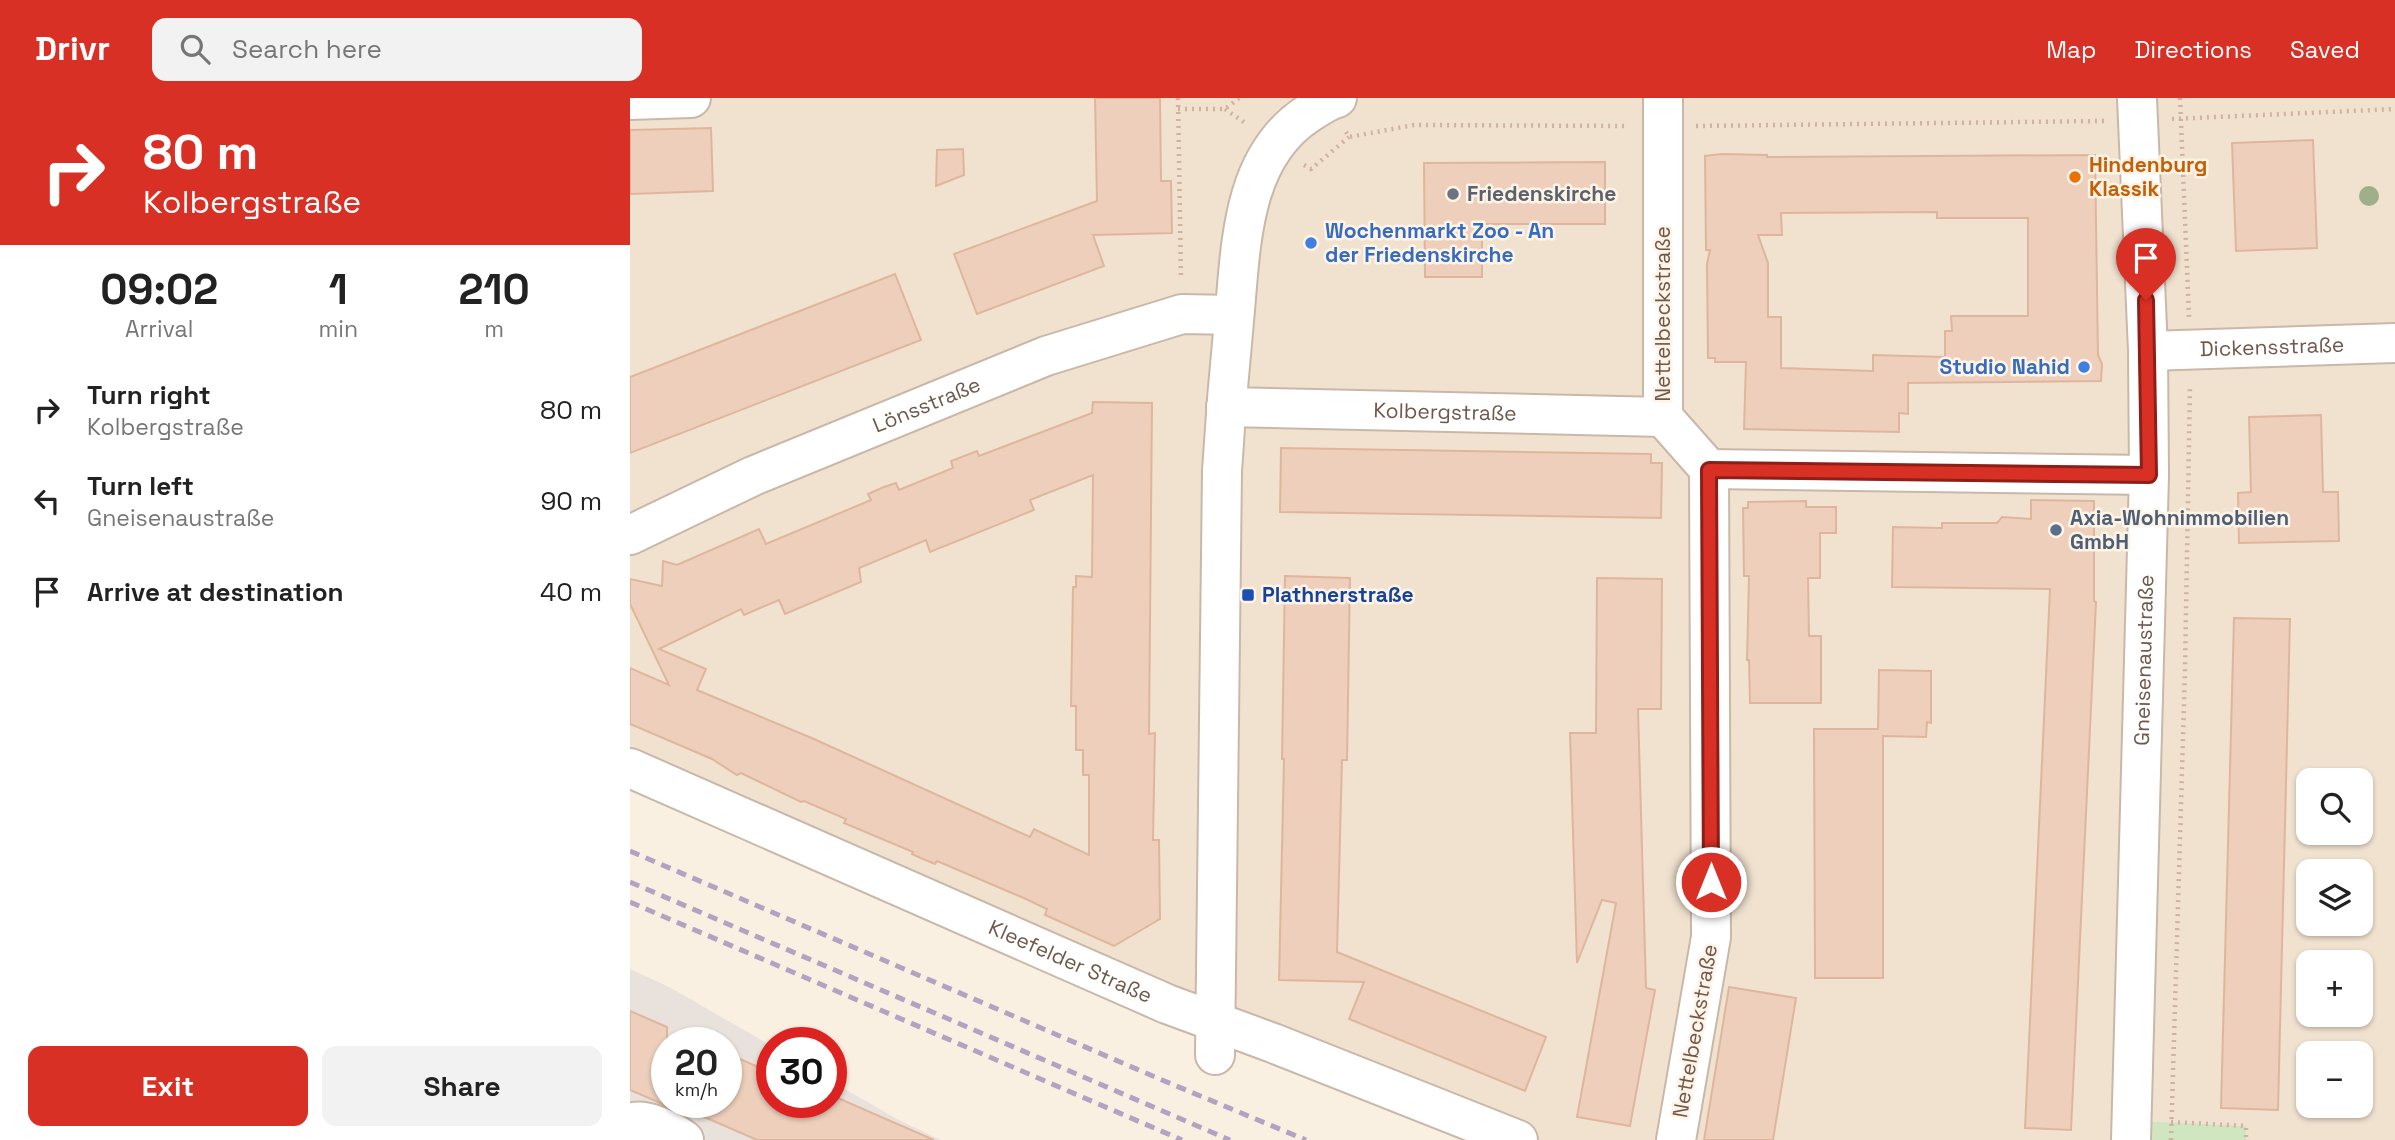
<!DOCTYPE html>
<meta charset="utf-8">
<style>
body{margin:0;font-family:"Space Grotesk",sans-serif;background:#f2f2f2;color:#222;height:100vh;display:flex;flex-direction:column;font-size:26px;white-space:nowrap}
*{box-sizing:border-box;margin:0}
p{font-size:23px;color:#767676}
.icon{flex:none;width:38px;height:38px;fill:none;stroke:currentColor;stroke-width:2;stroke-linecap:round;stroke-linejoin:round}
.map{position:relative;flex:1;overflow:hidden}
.drawer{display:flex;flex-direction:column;background:#fff;width:630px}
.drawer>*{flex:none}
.top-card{background:#d93025;color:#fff;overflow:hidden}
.tools{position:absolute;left:1666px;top:670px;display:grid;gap:14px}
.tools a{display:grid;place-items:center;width:77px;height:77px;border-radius:14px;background:#fff;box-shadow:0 2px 5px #0004;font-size:35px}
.speed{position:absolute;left:21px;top:929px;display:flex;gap:14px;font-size:35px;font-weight:700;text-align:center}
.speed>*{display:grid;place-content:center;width:91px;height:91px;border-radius:50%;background:#fff;box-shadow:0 2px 5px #0004;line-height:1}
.speed small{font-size:18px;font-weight:400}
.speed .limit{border:10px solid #d22;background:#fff;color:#111}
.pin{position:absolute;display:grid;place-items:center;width:60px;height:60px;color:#fff;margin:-72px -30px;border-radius:50% 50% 50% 0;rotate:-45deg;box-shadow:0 0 7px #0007}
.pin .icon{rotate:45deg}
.me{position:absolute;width:77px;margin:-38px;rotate:0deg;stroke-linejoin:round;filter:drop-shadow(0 0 5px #0008)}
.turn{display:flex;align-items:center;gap:24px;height:147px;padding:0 28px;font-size:32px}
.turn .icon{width:91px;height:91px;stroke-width:2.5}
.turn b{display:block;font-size:49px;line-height:60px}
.eta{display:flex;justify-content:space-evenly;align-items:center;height:119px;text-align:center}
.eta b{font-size:42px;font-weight:800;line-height:49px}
.action{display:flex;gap:14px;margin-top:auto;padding:14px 28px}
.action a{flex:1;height:80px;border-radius:14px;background:#d93025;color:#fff;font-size:28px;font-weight:800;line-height:80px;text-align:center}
.action a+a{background:#f2f2f2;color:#222}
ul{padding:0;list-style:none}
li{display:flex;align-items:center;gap:21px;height:91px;padding:0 28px}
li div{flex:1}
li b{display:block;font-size:26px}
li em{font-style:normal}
header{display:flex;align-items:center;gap:42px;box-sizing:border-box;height:98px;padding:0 35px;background:#d93025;color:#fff}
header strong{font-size:33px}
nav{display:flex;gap:38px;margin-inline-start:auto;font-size:24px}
.search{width:490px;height:63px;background:#f2f2f2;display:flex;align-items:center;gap:18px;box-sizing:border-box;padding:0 24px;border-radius:14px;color:#767676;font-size:26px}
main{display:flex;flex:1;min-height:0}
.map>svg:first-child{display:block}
.residential{fill:#f1e2d0;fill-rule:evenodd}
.industrial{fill:#e9e2dc;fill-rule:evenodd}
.green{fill:#d0e6c1}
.building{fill:#edcfbb;stroke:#dfb69d;stroke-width:2;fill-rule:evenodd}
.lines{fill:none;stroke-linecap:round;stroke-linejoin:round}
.minor-casing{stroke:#c9b8a9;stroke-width:42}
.path{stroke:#d1b29f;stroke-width:4.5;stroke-dasharray:2 5;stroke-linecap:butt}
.minor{stroke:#fff;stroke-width:38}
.rail{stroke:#b3a2c2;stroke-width:5;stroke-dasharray:10 7;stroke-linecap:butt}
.tree{fill:#9faf8c}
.route-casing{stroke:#8d1f18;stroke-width:18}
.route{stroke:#d93025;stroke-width:12}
.food-dot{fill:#e8710a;stroke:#fdf4e7;stroke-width:2.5}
.worship-dot{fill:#6b7280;stroke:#fdf4e7;stroke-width:2.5}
.shop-dot{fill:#3f7fe0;stroke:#fdf4e7;stroke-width:2.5}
.service-dot{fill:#5c6f8a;stroke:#fdf4e7;stroke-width:2.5}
.transit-dot{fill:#1a4fb4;stroke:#fdf4e7;stroke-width:2.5}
.labels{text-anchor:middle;stroke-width:5;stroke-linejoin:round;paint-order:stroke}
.food-label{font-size:21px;font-weight:bold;fill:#c56008;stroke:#fdf4e7;text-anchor:start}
.worship-label{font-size:21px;font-weight:bold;fill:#5b616d;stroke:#fdf4e7;text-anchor:start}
.shop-label{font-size:21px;font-weight:bold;fill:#366cbe;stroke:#fdf4e7;text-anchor:start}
.street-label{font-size:21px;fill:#6f574a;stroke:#fdf4e7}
.service-label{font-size:21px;font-weight:bold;fill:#4e5e75;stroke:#fdf4e7;text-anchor:start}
.transit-label{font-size:21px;font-weight:bold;fill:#164399;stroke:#fdf4e7;text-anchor:start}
</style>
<header>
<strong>Drivr</strong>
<div class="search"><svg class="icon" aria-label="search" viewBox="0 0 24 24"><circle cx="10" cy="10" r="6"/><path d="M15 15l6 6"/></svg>Search here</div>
<nav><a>Map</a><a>Directions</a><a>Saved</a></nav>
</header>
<main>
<section class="drawer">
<div class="top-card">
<div class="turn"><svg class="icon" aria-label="right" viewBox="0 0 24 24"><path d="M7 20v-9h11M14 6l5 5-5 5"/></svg><div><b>80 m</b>Kolbergstraße</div></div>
</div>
<div class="eta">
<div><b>09:02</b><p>Arrival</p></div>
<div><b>1</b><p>min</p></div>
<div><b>210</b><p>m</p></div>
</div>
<ul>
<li><svg class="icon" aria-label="right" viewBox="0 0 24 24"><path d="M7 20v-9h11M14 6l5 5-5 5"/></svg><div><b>Turn right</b><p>Kolbergstraße</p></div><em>80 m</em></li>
<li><svg class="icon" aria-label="left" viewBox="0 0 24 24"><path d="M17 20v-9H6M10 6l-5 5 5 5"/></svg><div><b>Turn left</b><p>Gneisenaustraße</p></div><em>90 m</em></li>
<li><svg class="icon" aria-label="arrive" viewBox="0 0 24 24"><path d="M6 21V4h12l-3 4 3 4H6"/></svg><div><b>Arrive at destination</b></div><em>40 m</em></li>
</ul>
<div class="action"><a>Exit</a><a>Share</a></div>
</section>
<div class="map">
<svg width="1765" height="1042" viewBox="0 0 1765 1042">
<rect width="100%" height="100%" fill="#faf0e1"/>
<path class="residential" d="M0 0H1765V1042H888L0 670ZM1678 682H1731V735H1678ZM1678 774H1731V826H1678ZM1678 864H1731V917H1678ZM1678 956H1731V1008H1678Z"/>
<path class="industrial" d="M0 871 39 889 142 948V1004H201V983L267 1021 311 1042H0ZM37 945H96V1004H37Z"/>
<polygon class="green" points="1502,1023 1616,1028 1616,1042 1501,1042"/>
<g class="building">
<polygon points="465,0 530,0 531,83 541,83 542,135 463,137 474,168 347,216 324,156 467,103"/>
<polygon points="81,30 83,93 0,96 0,32"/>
<polygon points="1683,42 1687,150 1606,153 1602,45"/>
<polygon points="333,51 334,77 306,88 307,52"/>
<path d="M1092 56 1137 57V59L1465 57 1468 257 1472 266 1471 283 1278 285V316L1269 315V334L1114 331 1116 264H1085V260H1078L1077 166 1080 152H1076L1075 58ZM1307 114V120H1398V218H1321L1322 233H1315V259L1243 257V273L1151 270V219H1138V165L1128 137H1152L1151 115Z"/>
<polygon points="975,64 975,126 852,126 852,179 795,179 794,65"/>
<polygon points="265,176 291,242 0,355 0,279"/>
<path d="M463 304 522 305 519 636 525 635 523 742H529L530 821 484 848 415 817 417 811 396 801 307 763 305 766 293 761 282 756 283 754 214 725 216 721 174 703 171 704 111 675 107 677 82 661 0 626V570L39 587 0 506V481L32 488 33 463 47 467 129 431 136 446 241 402 238 396 254 389 266 385 269 392 323 370 321 363 347 353 349 358 462 315ZM463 377 462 479 446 478V489H443L441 608H446V652H453V677H459V757L404 731 400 739 184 641 67 592 76 571 29 551 111 511 114 517 149 502 155 516 231 484 229 470 296 442 300 454 404 412 400 402Z"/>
<polygon points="1691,317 1693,394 1708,394 1709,443 1609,445 1608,395 1621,394 1619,319"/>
<polygon points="651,350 1021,356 1021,365 1032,365 1031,420 650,414"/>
<polygon points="1401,402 1464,403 1464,503 1466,504 1441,1032 1395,1030 1420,491 1262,489 1263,429 1312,430 1312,425 1367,425 1372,419 1401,421"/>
<polygon points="1176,403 1176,409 1206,409 1206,435 1190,435 1190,480 1178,480 1179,538 1191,538 1191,605 1120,605 1119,562 1117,562 1119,478 1114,478 1113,410 1118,410 1118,404"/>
<polygon points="655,478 720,480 717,662 712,662 707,854 916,939 895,993 719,921 734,884 649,882 654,661 652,661"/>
<polygon points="967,480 1032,481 1031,611 1008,611 1016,890 1025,892 1000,1028 947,1019 986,805 972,802 947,865 940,635 966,635"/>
<polygon points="1604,520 1660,521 1648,1012 1591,1010"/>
<polygon points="1249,572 1301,573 1301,625 1297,624 1296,639 1253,638 1253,880 1185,880 1184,631 1248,631"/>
<polygon points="1099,889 1166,900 1143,1042 1074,1042"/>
<polygon points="0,913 37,929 37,1008 0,992"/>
<polygon points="96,955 142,975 142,1004 201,1004 201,997 304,1042 127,1042 40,1004 96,1004"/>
</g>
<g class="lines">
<defs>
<g id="minor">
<polyline points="1033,0 1033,319 1079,371 1081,839 1046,1042"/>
<polyline points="0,2 61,0"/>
<path id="s1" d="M1518 253 1765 245"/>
<path id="s2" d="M596 309 1033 319"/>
<polyline points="1079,371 1519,377"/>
<path id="s3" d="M0 437 123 378 416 258 552 216 604 217"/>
<path id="s4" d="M0 670 537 906 643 945 888 1042"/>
<path d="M585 957 592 373C595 323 599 273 604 223 611 150 610 59 679 15 688 9 697 3 707 0"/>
<path d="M0 1025C15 1019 42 1033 54 1042"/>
<path id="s5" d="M1501 1042 1519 377 1518 253 1507 0"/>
</g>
</defs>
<use href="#minor" class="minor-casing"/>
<g class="path">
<polyline points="548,0 551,181"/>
<polyline points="1550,0 1559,219"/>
<polyline points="548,11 595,11 609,0"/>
<polyline points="595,11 618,27"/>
<polyline points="1542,21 1765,11"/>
<polyline points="1066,28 1474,23"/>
<polyline points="716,34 719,39 784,27 998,28"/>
<polyline points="674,67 681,71 719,39"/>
<polyline points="1541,1024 1616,1028 1616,1042"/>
<polyline points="1541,1042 1555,572 1560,287"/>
</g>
<use href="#minor" class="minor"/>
<g class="rail">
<polyline points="0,753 532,982 676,1042"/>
<polyline points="0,784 600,1042"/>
<polyline points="0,804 552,1042"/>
</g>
</g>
<circle class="tree" cx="1739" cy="98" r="10"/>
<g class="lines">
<defs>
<polyline id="route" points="1081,784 1079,372 1519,377 1516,202"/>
</defs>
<use href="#route" class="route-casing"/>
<use href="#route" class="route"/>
</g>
<circle class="food-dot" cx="1445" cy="79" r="7"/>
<circle class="worship-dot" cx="823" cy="96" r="7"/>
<g class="shop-dot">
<circle cx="681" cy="145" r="7"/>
<circle cx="1454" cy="269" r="7"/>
</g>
<circle class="service-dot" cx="1426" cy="432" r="7"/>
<rect class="transit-dot" x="611" y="490" width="14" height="14" rx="3.5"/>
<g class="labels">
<g class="food-label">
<text x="1459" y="74">Hindenburg<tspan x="1459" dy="24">Klassik</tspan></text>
</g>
<g class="worship-label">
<text x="837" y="103">Friedenskirche</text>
</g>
<g class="shop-label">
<text x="695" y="140">Wochenmarkt Zoo - An<tspan x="695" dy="24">der Friedenskirche</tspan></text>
<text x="1440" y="276" text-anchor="end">Studio Nahid</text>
</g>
<g class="street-label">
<text transform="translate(1033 216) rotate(-90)" y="7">Nettelbeckstraße</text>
<text dy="7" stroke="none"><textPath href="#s1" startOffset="124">Dickensstraße</textPath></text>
<text dy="7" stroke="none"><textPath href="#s3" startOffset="324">Lönsstraße</textPath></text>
<text dy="7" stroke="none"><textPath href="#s2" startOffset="219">Kolbergstraße</textPath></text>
<text dy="7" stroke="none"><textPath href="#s5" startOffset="480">Gneisenaustraße</textPath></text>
<text dy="7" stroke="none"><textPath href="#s4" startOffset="481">Kleefelder Straße</textPath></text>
<text transform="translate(1065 933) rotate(-80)" y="7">Nettelbeckstraße</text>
</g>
<g class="service-label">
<text x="1440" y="427">Axia-Wohnimmobilien<tspan x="1440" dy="24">GmbH</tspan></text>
</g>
<g class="transit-label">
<text x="632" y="504">Plathnerstraße</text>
</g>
</g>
</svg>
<div class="tools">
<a><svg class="icon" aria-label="search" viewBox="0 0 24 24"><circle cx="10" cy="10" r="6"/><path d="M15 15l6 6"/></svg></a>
<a><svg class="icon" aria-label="layers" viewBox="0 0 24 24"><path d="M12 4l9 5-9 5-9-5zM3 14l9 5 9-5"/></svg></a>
<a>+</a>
<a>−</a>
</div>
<div class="speed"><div>20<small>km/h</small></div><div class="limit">30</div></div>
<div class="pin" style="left:1516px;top:202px;background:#d93025"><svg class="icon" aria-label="arrive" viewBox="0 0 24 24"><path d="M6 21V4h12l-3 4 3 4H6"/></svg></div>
<svg class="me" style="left:1081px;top:784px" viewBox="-20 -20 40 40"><circle r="17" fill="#d93025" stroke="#fff" stroke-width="3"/><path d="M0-11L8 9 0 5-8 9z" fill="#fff"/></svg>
</div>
</main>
